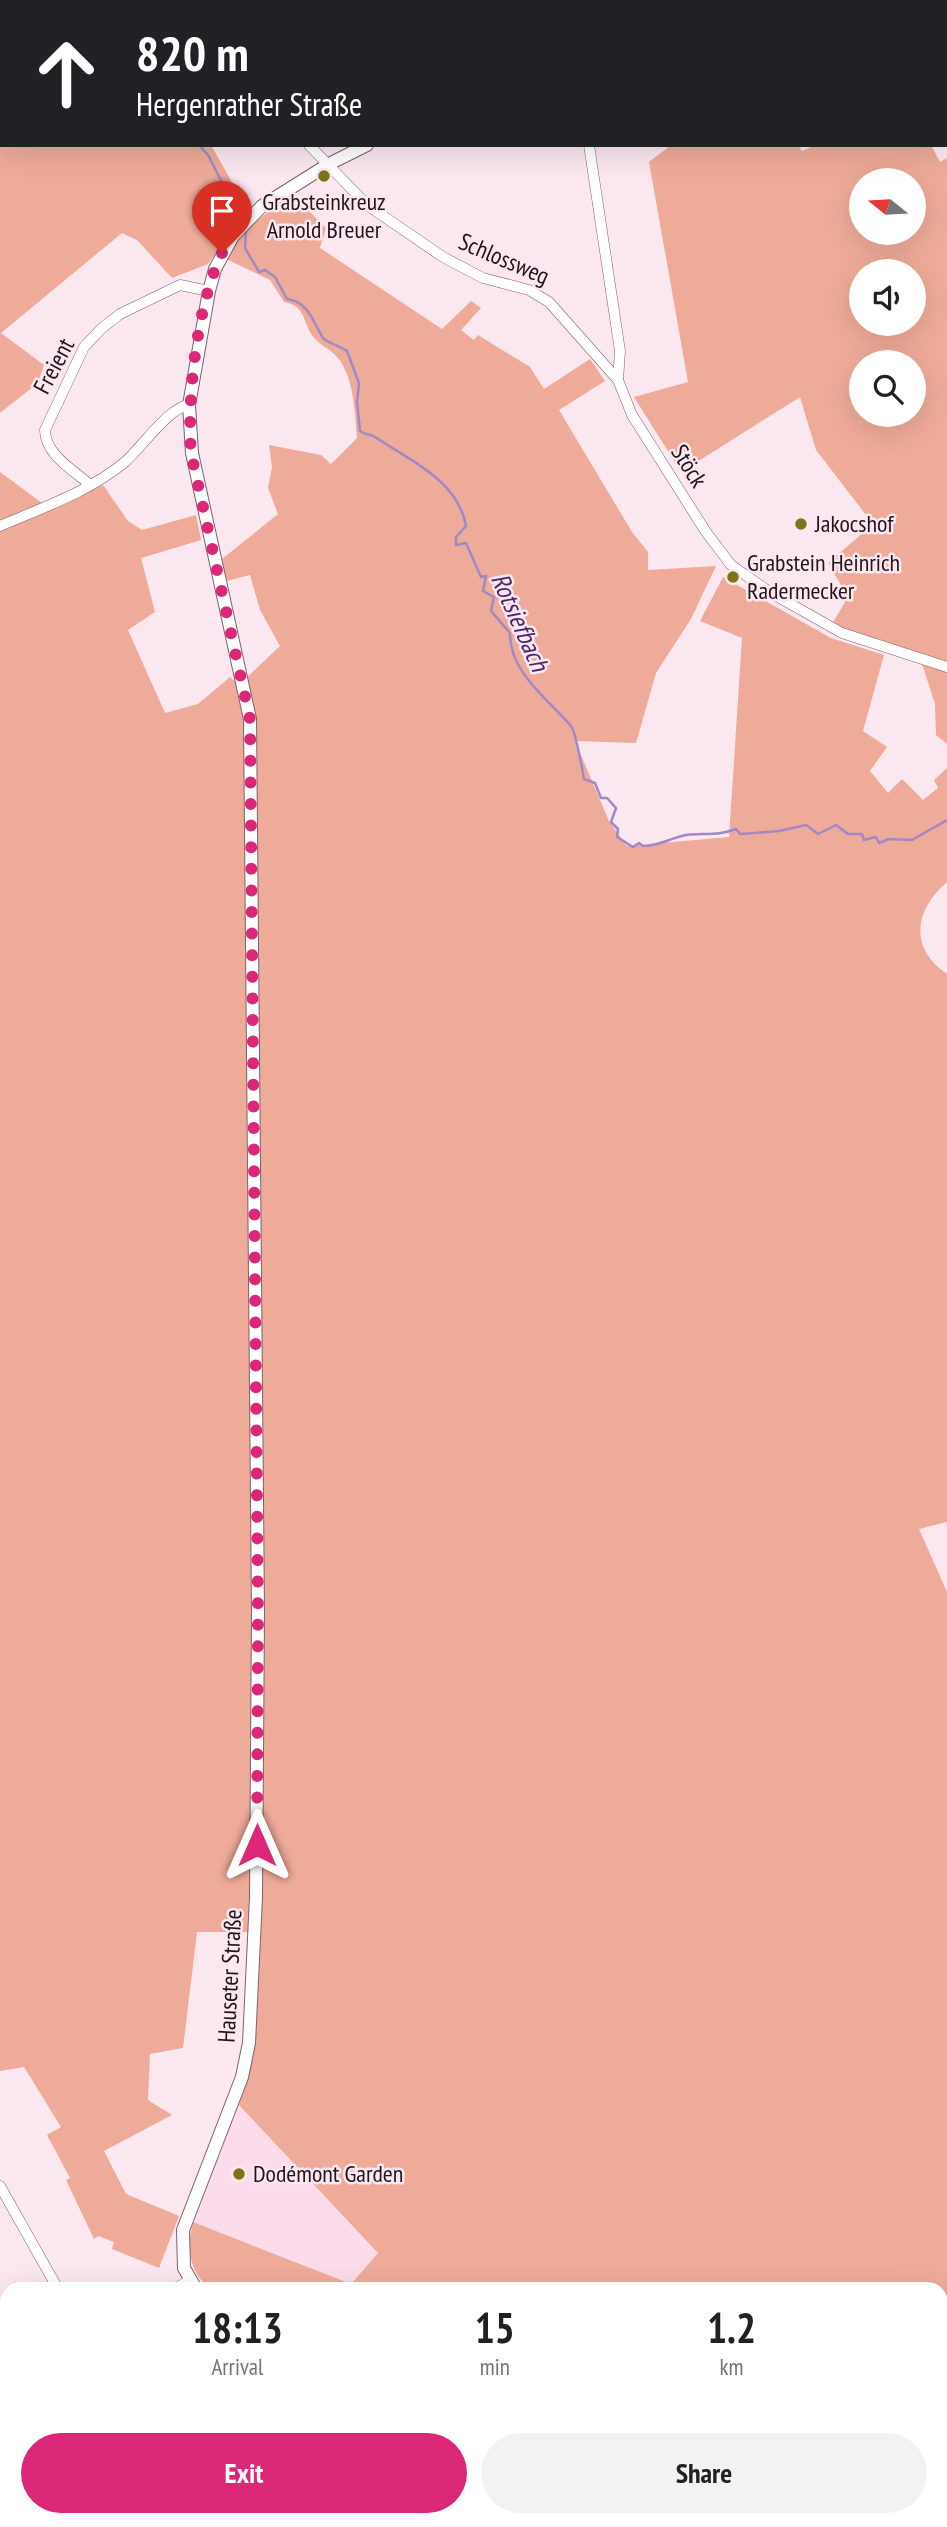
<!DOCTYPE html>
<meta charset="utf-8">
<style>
body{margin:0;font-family:"PT Sans Narrow",sans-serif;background:#f2f2f2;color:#202124;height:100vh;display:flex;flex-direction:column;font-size:26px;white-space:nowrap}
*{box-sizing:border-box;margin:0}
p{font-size:23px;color:#757577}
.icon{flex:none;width:38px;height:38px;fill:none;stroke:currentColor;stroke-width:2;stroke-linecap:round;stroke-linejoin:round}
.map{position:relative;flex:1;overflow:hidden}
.details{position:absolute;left:0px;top:2282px;width:948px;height:245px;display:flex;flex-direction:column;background:#fff;border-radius:21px 21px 0 0;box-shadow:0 7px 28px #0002}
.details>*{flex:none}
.hud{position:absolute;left:0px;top:0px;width:948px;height:147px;box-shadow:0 7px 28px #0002;background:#202124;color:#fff;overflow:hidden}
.needle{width:46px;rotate:288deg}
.tools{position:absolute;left:849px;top:168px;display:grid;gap:14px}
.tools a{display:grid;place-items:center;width:77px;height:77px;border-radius:50%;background:#fff;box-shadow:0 7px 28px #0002;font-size:35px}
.pin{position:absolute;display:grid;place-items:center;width:60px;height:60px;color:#fff;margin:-72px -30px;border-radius:50% 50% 50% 0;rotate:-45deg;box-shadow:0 0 7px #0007}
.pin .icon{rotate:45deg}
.me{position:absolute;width:77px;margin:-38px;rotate:0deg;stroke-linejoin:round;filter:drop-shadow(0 0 5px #0008)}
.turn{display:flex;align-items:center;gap:24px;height:147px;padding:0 21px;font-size:32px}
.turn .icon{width:91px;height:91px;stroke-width:2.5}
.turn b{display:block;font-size:49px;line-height:60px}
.eta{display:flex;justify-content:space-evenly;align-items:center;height:119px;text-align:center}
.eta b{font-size:42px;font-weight:600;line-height:49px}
.action{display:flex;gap:14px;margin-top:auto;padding:14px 21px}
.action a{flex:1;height:80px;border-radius:42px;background:#db2777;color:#fff;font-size:28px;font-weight:600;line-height:80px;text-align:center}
.action a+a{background:#f2f2f2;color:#202124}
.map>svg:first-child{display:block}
.built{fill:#fcdceb}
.green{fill:#efab99;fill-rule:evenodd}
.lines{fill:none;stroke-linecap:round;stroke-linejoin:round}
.stream{stroke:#a189c6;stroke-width:2.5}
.minor-casing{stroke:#7d616f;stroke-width:11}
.tertiary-casing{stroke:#7d616f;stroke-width:14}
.minor{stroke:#fff;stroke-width:10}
.tertiary{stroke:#fff;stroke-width:12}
.rail{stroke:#4f4248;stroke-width:2.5;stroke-dasharray:9 9;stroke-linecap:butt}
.route{stroke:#db2777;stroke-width:12;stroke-dasharray:0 21.6}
.poi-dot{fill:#7c7518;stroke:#fbe7f0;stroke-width:2.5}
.labels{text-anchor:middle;stroke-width:5;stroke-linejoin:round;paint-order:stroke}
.poi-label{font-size:24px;fill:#20151a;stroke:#fbe7f0;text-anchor:start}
.street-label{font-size:24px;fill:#20151a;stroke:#fbe7f0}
.water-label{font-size:26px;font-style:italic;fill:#4a2871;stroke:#fbe7f0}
</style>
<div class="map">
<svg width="947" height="2527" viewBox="0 0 947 2527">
<rect width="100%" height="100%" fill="#fbe7f0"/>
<g class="built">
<polygon points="239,2105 378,2253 351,2284 193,2222"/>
<polygon points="7,2400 7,2486 0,2487 0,2401"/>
</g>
<g class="green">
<polygon points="0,0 119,2 2,2 2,145 211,145 246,207 243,217 208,264 172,278 137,240 122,233 1,333 44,365 38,383 0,413"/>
<path d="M671 145H798L802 151 816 145H931L940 162 947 158V662L918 655 832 624 848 597 828 563 873 524 816 450 800 397 681 472 634 397 688 382 649 162ZM861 180H914V233H861ZM861 271H914V324H861ZM861 362H914V415H861Z"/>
<path d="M293 195 326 228 320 248 442 329 471 301 481 308 461 330 474 340 478 335 530 367 544 389 590 359 605 381 559 410 632 532 648 552V570L716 566 691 619 656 673 636 743 575 741 609 821 627 846 729 837 742 638 700 621 723 577 831 638 884 655 863 731 887 747 870 771 888 793 902 779 923 800 938 788 934 780 947 768V882C915 909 908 948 947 974V1522L919 1529 947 1592V2380H942V2289H210C189 2271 186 2249 193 2222L351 2284 378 2253 239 2105 254 2052 261 1932H197L183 2048 150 2054 148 2100 172 2115 104 2151 126 2194 179 2216 159 2268 112 2249 114 2242 98 2236 94 2239 66 2180 70 2178 47 2135 61 2127 24 2067 0 2071V529L103 485 128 521 142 530 196 515 201 540 141 558 155 612 128 630 165 713 198 704 230 677 239 685 280 646 260 610 250 575 227 581 222 559 278 514 268 488 272 467 269 445 321 455 331 464 357 438C355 414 354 378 338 358 330 348 317 345 310 332 302 317 304 306 284 302L270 280 226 259C242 229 265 213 293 195Z"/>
<polygon points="0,472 42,503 0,522"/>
<polygon points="922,664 947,671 947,744 936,735 935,704"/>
<polygon points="7,2324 7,2400 0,2401 0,2326"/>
<polygon points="942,2397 947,2397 947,2527 344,2527 342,2520 942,2520"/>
</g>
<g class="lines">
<g class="stream">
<polyline points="109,0 109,2"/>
<polyline points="199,145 208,155 240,218"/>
<path d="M246 229 245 248 259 272 265 270 275 277 287 299C309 302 313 322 323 338 326 342 341 347 347 351L359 383 357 402 360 431C366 436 370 433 375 437 409 460 458 480 466 526L456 537V545L466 543 481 577 486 576 483 591 494 597 491 611 510 633C509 672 549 700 571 726 576 732 582 769 584 779L595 783 601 798H607L616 808 611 822 618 829 617 837 633 847 639 843 643 846C660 846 670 838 686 835 704 833 719 836 736 829L740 834 779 831 806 825 818 834 836 825 848 834H862L864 840 876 837 879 843 889 839 912 840 947 820"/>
</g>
<defs>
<g id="minor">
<polyline points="168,0 169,2"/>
<polyline points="642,0 642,2"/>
<polyline points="309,145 367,205 443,257 483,278 529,290 549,302 618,380"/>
<polyline points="589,145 620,351 618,380 632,415 706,532 731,565 771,593 842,633 947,667"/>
<path d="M89 484C72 469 45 454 45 430L84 347 102 328 120 314 180 285 209 291"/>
<path d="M0 526C42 508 90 491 125 462 141 448 169 407 189 405"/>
<polyline points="0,2186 58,2289"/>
<polyline points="174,2289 189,2281"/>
<polyline points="0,2408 7,2407"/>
<polyline points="182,2520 200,2527"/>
<polyline points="151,2527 176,2520"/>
</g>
<g id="tertiary">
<polyline points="817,0 820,2"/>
<polyline points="731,2 733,0"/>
<polyline points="908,2 914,0"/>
<polyline points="196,2289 184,2268 183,2230 242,2077 249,2043 256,1897 258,1612 250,719 192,453 189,405 209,291 215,269 233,236 262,206 329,164 367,145"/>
<polyline points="333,2520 335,2527"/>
</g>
</defs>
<use href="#minor" class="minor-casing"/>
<use href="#tertiary" class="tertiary-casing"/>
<use href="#minor" class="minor"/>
<use href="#tertiary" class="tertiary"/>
<g class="rail">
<polyline points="942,2392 947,2392"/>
<polyline points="0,2515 7,2514"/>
</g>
</g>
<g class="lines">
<path class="route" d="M222 253C197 304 187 396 191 453L250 719 258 1612 257 1845"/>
</g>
<g class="poi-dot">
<circle cx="324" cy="176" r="7"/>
<circle cx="801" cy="524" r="7"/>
<circle cx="733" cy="577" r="7"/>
<circle cx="239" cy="2174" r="7"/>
</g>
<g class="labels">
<g class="poi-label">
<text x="324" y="210" text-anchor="middle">Grabsteinkreuz<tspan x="324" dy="28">Arnold Breuer</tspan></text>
<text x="815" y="532">Jakocshof</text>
<text x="747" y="571">Grabstein Heinrich<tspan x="747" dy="28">Radermecker</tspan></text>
<text x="253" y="2182">Dodémont Garden</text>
</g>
<g class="street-label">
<text transform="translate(504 259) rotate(23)" y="8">Schlossweg</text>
<text transform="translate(54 366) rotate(-62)" y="8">Freient</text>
<text transform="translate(689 466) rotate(58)" y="8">Stöck</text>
<text transform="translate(230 1976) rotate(-87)" y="8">Hauseter Straße</text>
</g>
<g class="water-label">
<text transform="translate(520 622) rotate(66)" y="9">Rotsiefbach</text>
</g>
</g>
</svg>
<div class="tools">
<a><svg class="needle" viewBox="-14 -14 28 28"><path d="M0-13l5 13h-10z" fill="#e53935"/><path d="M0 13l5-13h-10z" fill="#757577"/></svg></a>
<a><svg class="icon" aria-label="sound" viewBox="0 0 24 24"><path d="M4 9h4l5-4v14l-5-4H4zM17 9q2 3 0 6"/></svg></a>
<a><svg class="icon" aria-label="search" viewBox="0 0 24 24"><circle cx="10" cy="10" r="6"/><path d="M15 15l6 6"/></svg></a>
</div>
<div class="pin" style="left:222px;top:253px;background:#d93025"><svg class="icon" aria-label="arrive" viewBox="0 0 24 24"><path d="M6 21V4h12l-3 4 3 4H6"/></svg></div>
<svg class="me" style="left:257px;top:1845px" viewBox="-20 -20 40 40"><path d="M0-17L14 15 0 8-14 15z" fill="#db2777" stroke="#fff" stroke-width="4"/></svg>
<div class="hud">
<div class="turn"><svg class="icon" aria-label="ahead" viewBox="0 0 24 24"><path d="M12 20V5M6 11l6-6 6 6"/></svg><div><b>820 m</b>Hergenrather Straße</div></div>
</div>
<section class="details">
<div class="eta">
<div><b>18:13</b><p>Arrival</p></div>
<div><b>15</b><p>min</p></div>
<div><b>1.2</b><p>km</p></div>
</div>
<div class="action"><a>Exit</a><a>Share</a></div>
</section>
</div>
